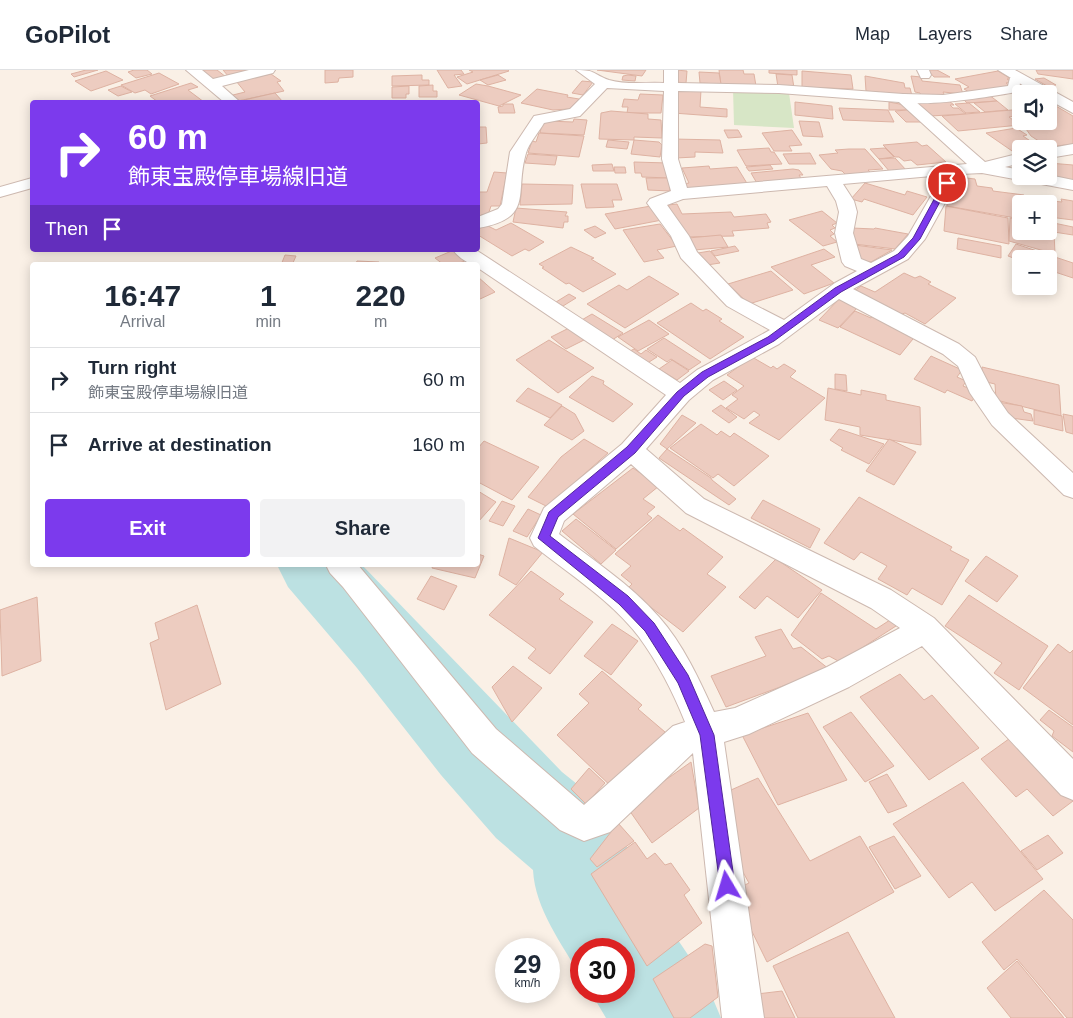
<!DOCTYPE html>
<meta charset="utf-8">
<style>
body{margin:0;font-family:Arial,"Noto Sans JP",sans-serif;background:#f2f2f3;color:#1f2937;height:100vh;display:flex;flex-direction:column;font-size:19px;white-space:nowrap}
*{box-sizing:border-box;margin:0}
p{font-size:16px;color:#747a83}
.icon{flex:none;width:28px;height:28px;fill:none;stroke:currentColor;stroke-width:2;stroke-linecap:round;stroke-linejoin:round}
.map{position:relative;flex:1;overflow:hidden}
.panel{position:absolute;left:30px;top:192px;width:450px;height:305px;display:flex;flex-direction:column;background:#fff;border-radius:5px;box-shadow:0 2px 12px #0003}
.panel>*{flex:none}
.hud{position:absolute;left:30px;top:30px;width:450px;height:152px;border-radius:5px;box-shadow:0 2px 12px #0003;background:#7c3aed;color:#fff;overflow:hidden}
.controls{position:absolute;left:1012px;top:15px;display:grid;gap:10px}
.controls a{display:grid;place-items:center;width:45px;height:45px;border-radius:5px;background:#fff;box-shadow:0 2px 12px #0003;font-size:25px}
.speed{position:absolute;left:495px;top:868px;display:flex;gap:10px;font-size:25px;font-weight:700;text-align:center}
.speed>*{display:grid;place-content:center;width:65px;height:65px;border-radius:50%;background:#fff;box-shadow:0 2px 12px #0003;line-height:1}
.speed small{font-size:12px;font-weight:400}
.speed .limit{border:8px solid #d22;background:#fff;color:#111}
.pin{position:absolute;display:grid;place-items:center;width:42px;height:42px;color:#fff;margin:-21px;border:2px solid #fff;border-radius:50%;box-shadow:0 1px 5px #0007}
.me{position:absolute;width:55px;margin:-28px;rotate:353deg;stroke-linejoin:round;filter:drop-shadow(0 0 4px #0008)}
.turn{display:flex;align-items:center;gap:18px;height:105px;padding:0 15px;font-size:22px}
.turn .icon{width:65px;height:65px;stroke-width:2.5}
.turn b{display:block;font-size:35px;line-height:42px}
.then{display:flex;align-items:center;height:48px;padding:0 15px;background:#0003;gap:10px;font-size:19px}
.eta{display:flex;justify-content:space-evenly;align-items:center;height:85px;text-align:center}
.eta b{font-size:30px;font-weight:600;line-height:35px}
.primary-button{display:flex;gap:10px;margin-top:auto;padding:10px 15px}
.primary-button a{flex:1;height:58px;border-radius:5px;background:#7c3aed;color:#fff;font-size:20px;font-weight:600;line-height:58px;text-align:center}
.primary-button a+a{background:#f2f2f3;color:#1f2937}
ul{padding:0;list-style:none}
li{display:flex;align-items:center;gap:15px;height:65px;padding:0 15px;border-top:1px solid #e0e1e3}
li div{flex:1}
li b{display:block;font-size:19px}
li em{font-style:normal}
header{display:flex;align-items:center;gap:30px;box-sizing:border-box;height:70px;padding:0 25px;background:#fff;border-bottom:1px solid #e0e1e3}
header strong{font-size:24px}
nav{display:flex;gap:28px;margin-inline-start:auto;font-size:18px}
.map>svg:first-child{display:block}
.green{fill:#d7e6c6}
.lines{fill:none;stroke-linecap:round;stroke-linejoin:round}
.river{fill:#bce1e2;fill-rule:evenodd}
.building{fill:#edccc0;stroke:#deb2a2}
.lane-casing{stroke:#cdb9b0;stroke-width:2}
.street-casing{stroke:#cdb9b0;stroke-width:2}
.lane{fill:#fff;fill-rule:evenodd}
.street{fill:#fff;fill-rule:evenodd}
.route{fill:#7c3aed;stroke:#51269a}
</style>
<header>
<strong>GoPilot</strong>
<nav><a>Map</a><a>Layers</a><a>Share</a></nav>
</header>
<div class="map">
<svg width="1073" height="948" viewBox="0 0 1073 948">
<rect width="100%" height="100%" fill="#faf0e6"/>
<polygon class="green" points="733,19 789,23 794,58 734,55"/>
<g class="lines">
<path class="river" d="M277 495H362L562 702 613 743 627 777 630 799 705 910 721 948H606L590 921H624V879H581V907C562 874 535 839 533 800L496 768 441 705 357 598 288 517Z"/>
</g>
<g class="building">
<polygon points="86,0 98,0 74,7 71,4"/>
<polygon points="134,0 147,0 152,4 136,8 128,2"/>
<polygon points="200,0 217,0 226,7 213,11"/>
<polygon points="223,0 254,0 229,7"/>
<polygon points="325,0 353,0 353,7 339,8 338,12 325,13"/>
<polygon points="437,0 461,0 464,4 454,5 462,16 448,18"/>
<polygon points="469,0 508,0 509,1 467,14 457,7 473,2"/>
<polygon points="597,0 646,0 642,6"/>
<polygon points="676,0 687,1 686,13 676,12"/>
<polygon points="719,0 743,0 744,4 754,4 756,16 721,15"/>
<polygon points="769,0 797,0 797,5 769,3"/>
<polygon points="928,0 937,0 950,7 934,7"/>
<polygon points="1036,0 1073,0 1073,9 1038,4"/>
<polygon points="106,1 123,10 91,21 75,11"/>
<polygon points="802,1 851,5 853,19 802,17"/>
<polygon points="998,1 1011,9 1007,9 1012,12 1006,13 1010,16 969,22 964,19 969,17 955,9"/>
<polygon points="699,2 719,3 721,14 700,13"/>
<polygon points="159,3 179,14 151,24 145,20 135,23 121,15"/>
<polygon points="271,4 281,11 277,12 284,21 238,31 233,25 245,22 236,11"/>
<polygon points="776,4 792,5 794,18 778,17"/>
<polygon points="422,5 422,10 429,10 429,15 392,16 392,6"/>
<polygon points="498,5 506,10 488,15 480,10"/>
<polygon points="628,5 636,6 635,11 622,10 623,6"/>
<polygon points="865,6 904,13 905,18 910,18 912,26 866,21"/>
<polygon points="911,6 921,7 922,11 960,15 963,24 943,22 945,26 921,25 920,23 915,22"/>
<polygon points="1044,8 1056,15 1047,16 1035,9"/>
<polygon points="582,11 593,12 583,25 572,23"/>
<polygon points="191,13 198,17 188,20 204,32 158,32 150,26"/>
<polygon points="476,14 488,16 521,25 499,36 459,25"/>
<polygon points="1016,14 1034,24 1021,24 1021,38"/>
<polygon points="433,15 433,21 437,21 437,27 419,27 419,16"/>
<polygon points="121,16 132,22 118,26 108,20"/>
<polygon points="409,16 409,24 406,24 406,28 392,28 392,17"/>
<polygon points="676,18 701,20 700,37 727,39 727,47 673,43"/>
<polygon points="537,19 568,25 567,27 579,29 569,39 553,40 521,33"/>
<polygon points="275,23 283,32 245,32 244,30"/>
<polygon points="640,24 663,25 661,43 627,43 628,37 622,37 624,29 638,30"/>
<polygon points="989,25 997,31 967,33 961,27"/>
<polygon points="949,31 954,35 950,35 953,38 958,38 966,44 930,46 914,32"/>
<polygon points="997,31 1008,40 985,42 974,33"/>
<polygon points="795,32 832,36 833,49 795,45"/>
<polygon points="889,32 905,35 908,40 889,40"/>
<polygon points="1049,32 1073,46 1073,74 1048,77 1031,66 1021,52 1021,49 1021,51 1049,51"/>
<polygon points="969,33 980,42 966,43 955,34"/>
<polygon points="503,34 513,34 515,43 499,43 498,37 503,36"/>
<polygon points="839,38 888,40 894,52 843,50"/>
<polygon points="907,40 921,52 906,52 895,41"/>
<polygon points="1012,40 1020,45 1009,47 1020,55 958,61 942,46"/>
<polygon points="611,41 648,44 648,49 661,50 662,68 634,67 634,70 599,69 601,43"/>
<polygon points="574,49 587,50 584,65 540,63 542,54 547,51 573,52"/>
<polygon points="799,51 819,52 823,67 803,66"/>
<polygon points="478,57 486,57 487,73 478,74"/>
<polygon points="1016,58 1027,65 1023,66 1042,79 1021,79 1021,82 1015,83 986,63"/>
<polygon points="724,60 738,60 742,67 728,68"/>
<polygon points="792,60 802,75 789,76 792,81 774,81 762,63"/>
<polygon points="539,63 584,66 579,87 528,83 532,71 536,72"/>
<polygon points="673,69 720,70 723,83 695,82 695,87 676,88"/>
<polygon points="608,70 629,72 627,79 606,77"/>
<polygon points="634,70 659,72 662,75 660,87 631,84"/>
<polygon points="917,72 922,76 927,75 946,92 917,95 911,90 904,91 899,87 895,87 883,75"/>
<polygon points="769,78 771,82 774,82 782,94 746,96 737,80"/>
<polygon points="885,78 894,87 879,89 870,79"/>
<polygon points="849,79 865,79 883,99 868,100 872,104 848,107 842,101 831,99 819,85 838,83 835,80"/>
<polygon points="810,83 816,94 789,94 783,84"/>
<polygon points="528,84 557,86 555,95 525,93"/>
<polygon points="895,88 907,101 890,102 879,89"/>
<polygon points="634,92 668,93 670,108 642,107 641,103 635,103"/>
<polygon points="1049,93 1073,95 1073,111 1049,106"/>
<polygon points="612,94 614,101 593,101 592,95"/>
<polygon points="770,95 773,99 749,101 746,97"/>
<polygon points="709,96 710,99 737,97 748,115 685,118 683,114 689,113 682,98"/>
<polygon points="614,97 625,97 626,103 615,103"/>
<polygon points="793,99 799,100 803,105 799,105 803,111 758,115 751,103"/>
<polygon points="494,102 507,103 500,136 491,136 488,145 481,145 478,148 478,122 487,122"/>
<polygon points="958,107 975,109 977,116 992,118 993,121 1024,125 1026,134 1021,134 1021,149 947,136 947,127 949,128 959,114"/>
<polygon points="646,108 669,108 670,121 648,120"/>
<polygon points="865,113 905,125 907,121 927,127 913,145 864,129 862,132 851,129"/>
<polygon points="522,114 573,115 572,134 520,135"/>
<polygon points="581,114 617,114 622,130 612,130 614,137 586,138"/>
<polygon points="1061,129 1073,131 1073,150 1049,147 1049,134 1043,134 1042,130 1062,132"/>
<polygon points="677,134 682,144 731,142 734,147 766,144 771,152 767,153 769,158 732,161 734,166 684,167 668,135"/>
<polygon points="651,136 662,150 615,159 605,144"/>
<polygon points="946,136 1008,148 1009,174 944,161"/>
<polygon points="516,138 567,142 565,146 568,146 568,152 564,152 563,158 513,152"/>
<polygon points="822,141 837,153 832,155 835,158 830,160 834,164 830,166 837,172 823,176 789,150"/>
<polygon points="1010,148 1021,150 1021,161 1049,161 1049,152 1073,157 1073,165 1054,162 1055,184 1009,171"/>
<polygon points="511,153 544,172 529,181 525,179 512,186 478,165 478,159 486,155 496,160"/>
<polygon points="660,154 677,176 657,180 664,188 644,192 623,160"/>
<polygon points="595,156 606,163 595,168 584,160"/>
<polygon points="852,158 874,159 875,158 908,164 895,179 854,174"/>
<polygon points="721,165 728,177 694,180 688,168"/>
<polygon points="958,168 1001,176 1001,188 957,179"/>
<polygon points="1016,174 1073,193 1073,208 1049,200 1049,189 1021,189 1021,191 1008,186"/>
<polygon points="855,175 892,180 871,192 857,191"/>
<polygon points="735,176 739,181 715,186 711,181"/>
<polygon points="571,177 594,188 591,189 616,204 583,222 569,213 566,214 542,198 544,197 539,194"/>
<polygon points="824,179 835,187 811,195 834,213 804,224 771,197"/>
<polygon points="454,180 467,190 455,195 444,195 435,188"/>
<polygon points="710,181 720,193 707,195 698,183"/>
<polygon points="285,185 296,186 292,195 281,195"/>
<polygon points="357,191 379,192 378,195 355,195"/>
<polygon points="771,201 793,220 749,234 728,214"/>
<polygon points="904,203 915,208 920,206 931,212 928,214 956,228 925,254 905,243 899,245 853,222 861,216 875,222"/>
<polygon points="649,206 679,224 625,258 587,234 619,215 627,220"/>
<polygon points="478,207 495,222 478,230"/>
<polygon points="569,224 576,228 563,236 556,232"/>
<polygon points="839,229 858,237 838,258 819,250"/>
<polygon points="691,233 703,241 706,239 722,249 719,251 744,267 710,289 657,253"/>
<polygon points="855,241 871,248 873,245 917,264 900,285 840,257"/>
<polygon points="592,244 623,263 609,272 580,251"/>
<polygon points="649,250 669,264 638,281 618,267"/>
<polygon points="569,258 584,270 566,279 551,267"/>
<polygon points="664,268 701,292 689,300 671,289 667,292 647,279"/>
<polygon points="549,270 594,298 558,323 516,290"/>
<polygon points="634,279 641,284 646,280 657,287 646,294 628,282"/>
<polygon points="931,286 962,300 957,307 966,311 963,316 978,322 972,331 947,320 945,323 914,309"/>
<polygon points="752,287 771,298 773,296 777,299 784,294 796,301 790,307 825,328 779,370 749,353 760,345 754,341 744,349 726,338 738,329 732,325 744,316 727,305"/>
<polygon points="672,290 689,301 677,310 659,299"/>
<polygon points="982,297 1059,315 1061,346 996,330 995,314 982,311"/>
<polygon points="835,304 846,305 847,321 835,319"/>
<polygon points="592,306 604,311 603,314 633,334 613,352 569,327"/>
<polygon points="724,311 737,320 723,330 709,320"/>
<polygon points="528,318 562,335 550,348 516,331"/>
<polygon points="828,318 861,325 861,320 886,325 886,330 920,337 921,375 860,365 860,357 825,350"/>
<polygon points="998,332 1022,336 1024,342 1031,344 1033,351 1011,348"/>
<polygon points="721,335 737,347 729,353 712,341"/>
<polygon points="562,336 575,344 584,361 572,370 544,355"/>
<polygon points="1034,340 1062,346 1063,361 1034,354"/>
<polygon points="1063,344 1073,346 1073,364 1066,362"/>
<polygon points="682,345 696,353 667,379 660,374"/>
<polygon points="701,354 717,365 721,361 730,367 734,363 769,386 734,416 718,404 713,408 670,378"/>
<polygon points="839,359 884,374 869,394 841,380 843,378 830,370"/>
<polygon points="584,369 608,383 564,422 550,438 528,427 561,387"/>
<polygon points="889,369 916,382 894,415 866,401"/>
<polygon points="484,371 539,397 512,430 478,412 478,378"/>
<polygon points="667,379 711,408 712,410 736,429 729,435 659,388"/>
<polygon points="633,398 659,416 643,429 655,437 647,444 652,448 616,479 573,444"/>
<polygon points="478,421 496,432 478,452"/>
<polygon points="859,427 952,477 950,480 969,490 942,535 912,518 907,525 878,509 887,496 861,482 854,490 824,473"/>
<polygon points="763,430 820,459 810,478 751,448"/>
<polygon points="502,431 515,436 503,456 489,451"/>
<polygon points="528,439 541,445 527,467 513,461"/>
<polygon points="658,445 680,461 683,458 723,487 707,504 726,517 683,562 627,519 632,514 621,505 631,496 615,484"/>
<polygon points="576,449 616,480 601,494 562,461"/>
<polygon points="509,468 543,482 516,515 499,505"/>
<polygon points="478,484 484,486 475,508 432,498 433,495 478,495"/>
<polygon points="986,486 1018,506 997,532 965,511"/>
<polygon points="776,489 822,520 798,548 767,526 755,539 739,527"/>
<polygon points="531,501 564,524 559,529 593,552 550,604 528,588 536,579 489,545"/>
<polygon points="431,506 457,516 444,540 417,529"/>
<polygon points="821,523 876,559 890,550 896,556 840,592 829,586 822,589 791,565"/>
<polygon points="969,525 1048,576 1019,620 994,603 1002,593 945,556"/>
<polygon points="37,527 41,591 2,606 0,540"/>
<polygon points="197,535 221,614 166,640 150,573 159,569 155,553"/>
<polygon points="612,554 638,571 611,605 584,586"/>
<polygon points="781,559 793,579 801,577 829,599 726,637 711,606 766,586 755,567"/>
<polygon points="1058,574 1070,583 1073,580 1073,655 1023,618"/>
<polygon points="513,596 542,618 512,652 492,617"/>
<polygon points="602,601 642,635 638,639 665,662 615,720 557,665 589,633 579,624"/>
<polygon points="900,604 924,630 932,625 979,678 929,710 860,627"/>
<polygon points="1049,640 1073,657 1073,682 1052,666 1054,661 1040,650"/>
<polygon points="851,642 894,696 865,712 823,657"/>
<polygon points="808,643 847,710 778,735 742,665"/>
<polygon points="1013,666 1073,728 1073,731 1053,746 1027,719 1016,727 981,689"/>
<polygon points="691,692 699,738 652,773 627,737"/>
<polygon points="589,698 605,713 586,734 571,719"/>
<polygon points="887,704 907,736 888,743 869,712"/>
<polygon points="758,708 810,791 860,766 894,822 767,892 732,821 749,813 734,786 722,724"/>
<polygon points="963,712 1043,809 995,841 972,812 949,828 893,754"/>
<polygon points="618,753 634,771 597,797 590,789"/>
<polygon points="1048,765 1063,783 1037,800 1021,781"/>
<polygon points="894,766 921,806 895,819 869,777"/>
<polygon points="635,772 647,789 655,783 665,795 671,793 690,820 684,825 702,853 647,896 591,804"/>
<polygon points="1044,820 1073,850 1073,948 1067,948 1017,889 1004,900 982,872"/>
<polygon points="848,862 895,948 798,948 773,896"/>
<polygon points="705,874 712,876 718,927 690,948 674,948 653,909"/>
<polygon points="1017,891 1064,948 1011,948 987,918"/>
<polygon points="782,921 795,948 760,948 757,924"/>
</g>
<g class="lines">
<defs>
<g id="lane">
<polygon points="917,0 929,0 931,5 929,8 921,8"/>
<path d="M1021 5 1027 9 1020 13 1019 20 1011 23C992 26 908 41 897 28L903 24 943 25 1008 16 1010 8Z"/>
</g>
<g id="street">
<polygon points="186,0 202,0 213,9 249,0 275,0 273,3 222,16 240,32 224,32"/>
<path d="M576 0C597 0 592 4 609 10 625 15 647 12 664 13V0H678V13L779 15 903 24 908 25 985 92 1021 83V93L1005 97 1021 100V106L1049 105 1073 110V120L982 103 961 104 925 169 908 189 853 219 959 274 975 287 992 320 1008 343 1073 403V428L1064 425 992 355 970 323 958 296 943 284 839 229 779 274 713 310 689 330 646 379 704 429 891 520 934 548 1073 689V730L1061 725 922 576 849 617 749 664 724 672 764 948H722L693 683 610 762 584 771 560 760 472 683 343 517 330 503 326 495H358L496 659 584 735 673 656 685 652C673 622 658 593 639 567 612 531 569 504 534 476L530 468 544 438 622 374 666 325 478 198V195C469 195 458 187 453 180H476L680 313 697 300 770 260 727 236 681 188 671 166 647 133 650 129 671 121 662 89 664 21 607 18 580 46 544 53C539 62 529 73 526 83 514 124 535 148 478 158V147L498 139 502 134 510 82 534 46 570 39 595 14ZM678 21 779 23 899 32 967 94 687 118 678 89ZM943 105 908 166 894 181 871 193 861 189 853 163 857 142 854 131 843 114ZM827 116 836 131 839 142 835 163 842 192 845 196 857 201 835 213 784 250 741 228 697 182 689 166 667 135 683 129ZM631 394 686 443 871 538 900 558 827 597 735 638 714 642C699 609 683 574 659 547 630 514 593 490 559 464L564 451Z"/>
<polygon points="998,0 1015,0 1073,32 1073,43 1049,30 1049,24 1037,24"/>
<polygon points="1073,74 1073,84 1049,88 1049,79 1046,79"/>
<polygon points="32,108 32,118 0,127 0,117"/>
</g>
</defs>
<use href="#lane" class="lane-casing"/>
<use href="#street" class="street-casing"/>
<use href="#lane" class="lane"/>
<use href="#street" class="street"/>
</g>
<polygon class="route" points="944,111 950,113 920,169 904,187 841,222 774,271 708,307 684,326 635,383 558,447 550,466 628,526 654,553 688,605 714,665 735,816 733,821 727,823 722,821 720,816 700,665 678,613 645,561 619,534 538,468 549,442 627,377 677,322 702,302 768,267 835,218 898,184 913,168"/>
</svg>
<div class="controls">
<a><svg class="icon" aria-label="sound" viewBox="0 0 24 24"><path d="M4 9h4l5-4v14l-5-4H4zM17 9q2 3 0 6"/></svg></a>
<a><svg class="icon" aria-label="layers" viewBox="0 0 24 24"><path d="M12 4l9 5-9 5-9-5zM3 14l9 5 9-5"/></svg></a>
<a>+</a>
<a>−</a>
</div>
<div class="speed"><div>29<small>km/h</small></div><div class="limit">30</div></div>
<div class="pin" style="left:947px;top:113px;background:#d93025"><svg class="icon" aria-label="arrive" viewBox="0 0 24 24"><path d="M6 21V4h12l-3 4 3 4H6"/></svg></div>
<svg class="me" style="left:727px;top:816px" viewBox="-20 -20 40 40"><path d="M0-17L14 15 0 8-14 15z" fill="#7c3aed" stroke="#fff" stroke-width="4"/></svg>
<div class="hud">
<div class="turn"><svg class="icon" aria-label="right" viewBox="0 0 24 24"><path d="M7 20v-9h11M14 6l5 5-5 5"/></svg><div><b>60 m</b>飾東宝殿停車場線旧道</div></div>
<div class="then">Then<svg class="icon" aria-label="arrive" viewBox="0 0 24 24"><path d="M6 21V4h12l-3 4 3 4H6"/></svg></div>
</div>
<section class="panel">
<div class="eta">
<div><b>16:47</b><p>Arrival</p></div>
<div><b>1</b><p>min</p></div>
<div><b>220</b><p>m</p></div>
</div>
<ul>
<li><svg class="icon" aria-label="right" viewBox="0 0 24 24"><path d="M7 20v-9h11M14 6l5 5-5 5"/></svg><div><b>Turn right</b><p>飾東宝殿停車場線旧道</p></div><em>60 m</em></li>
<li><svg class="icon" aria-label="arrive" viewBox="0 0 24 24"><path d="M6 21V4h12l-3 4 3 4H6"/></svg><div><b>Arrive at destination</b></div><em>160 m</em></li>
</ul>
<div class="primary-button"><a>Exit</a><a>Share</a></div>
</section>
</div>
